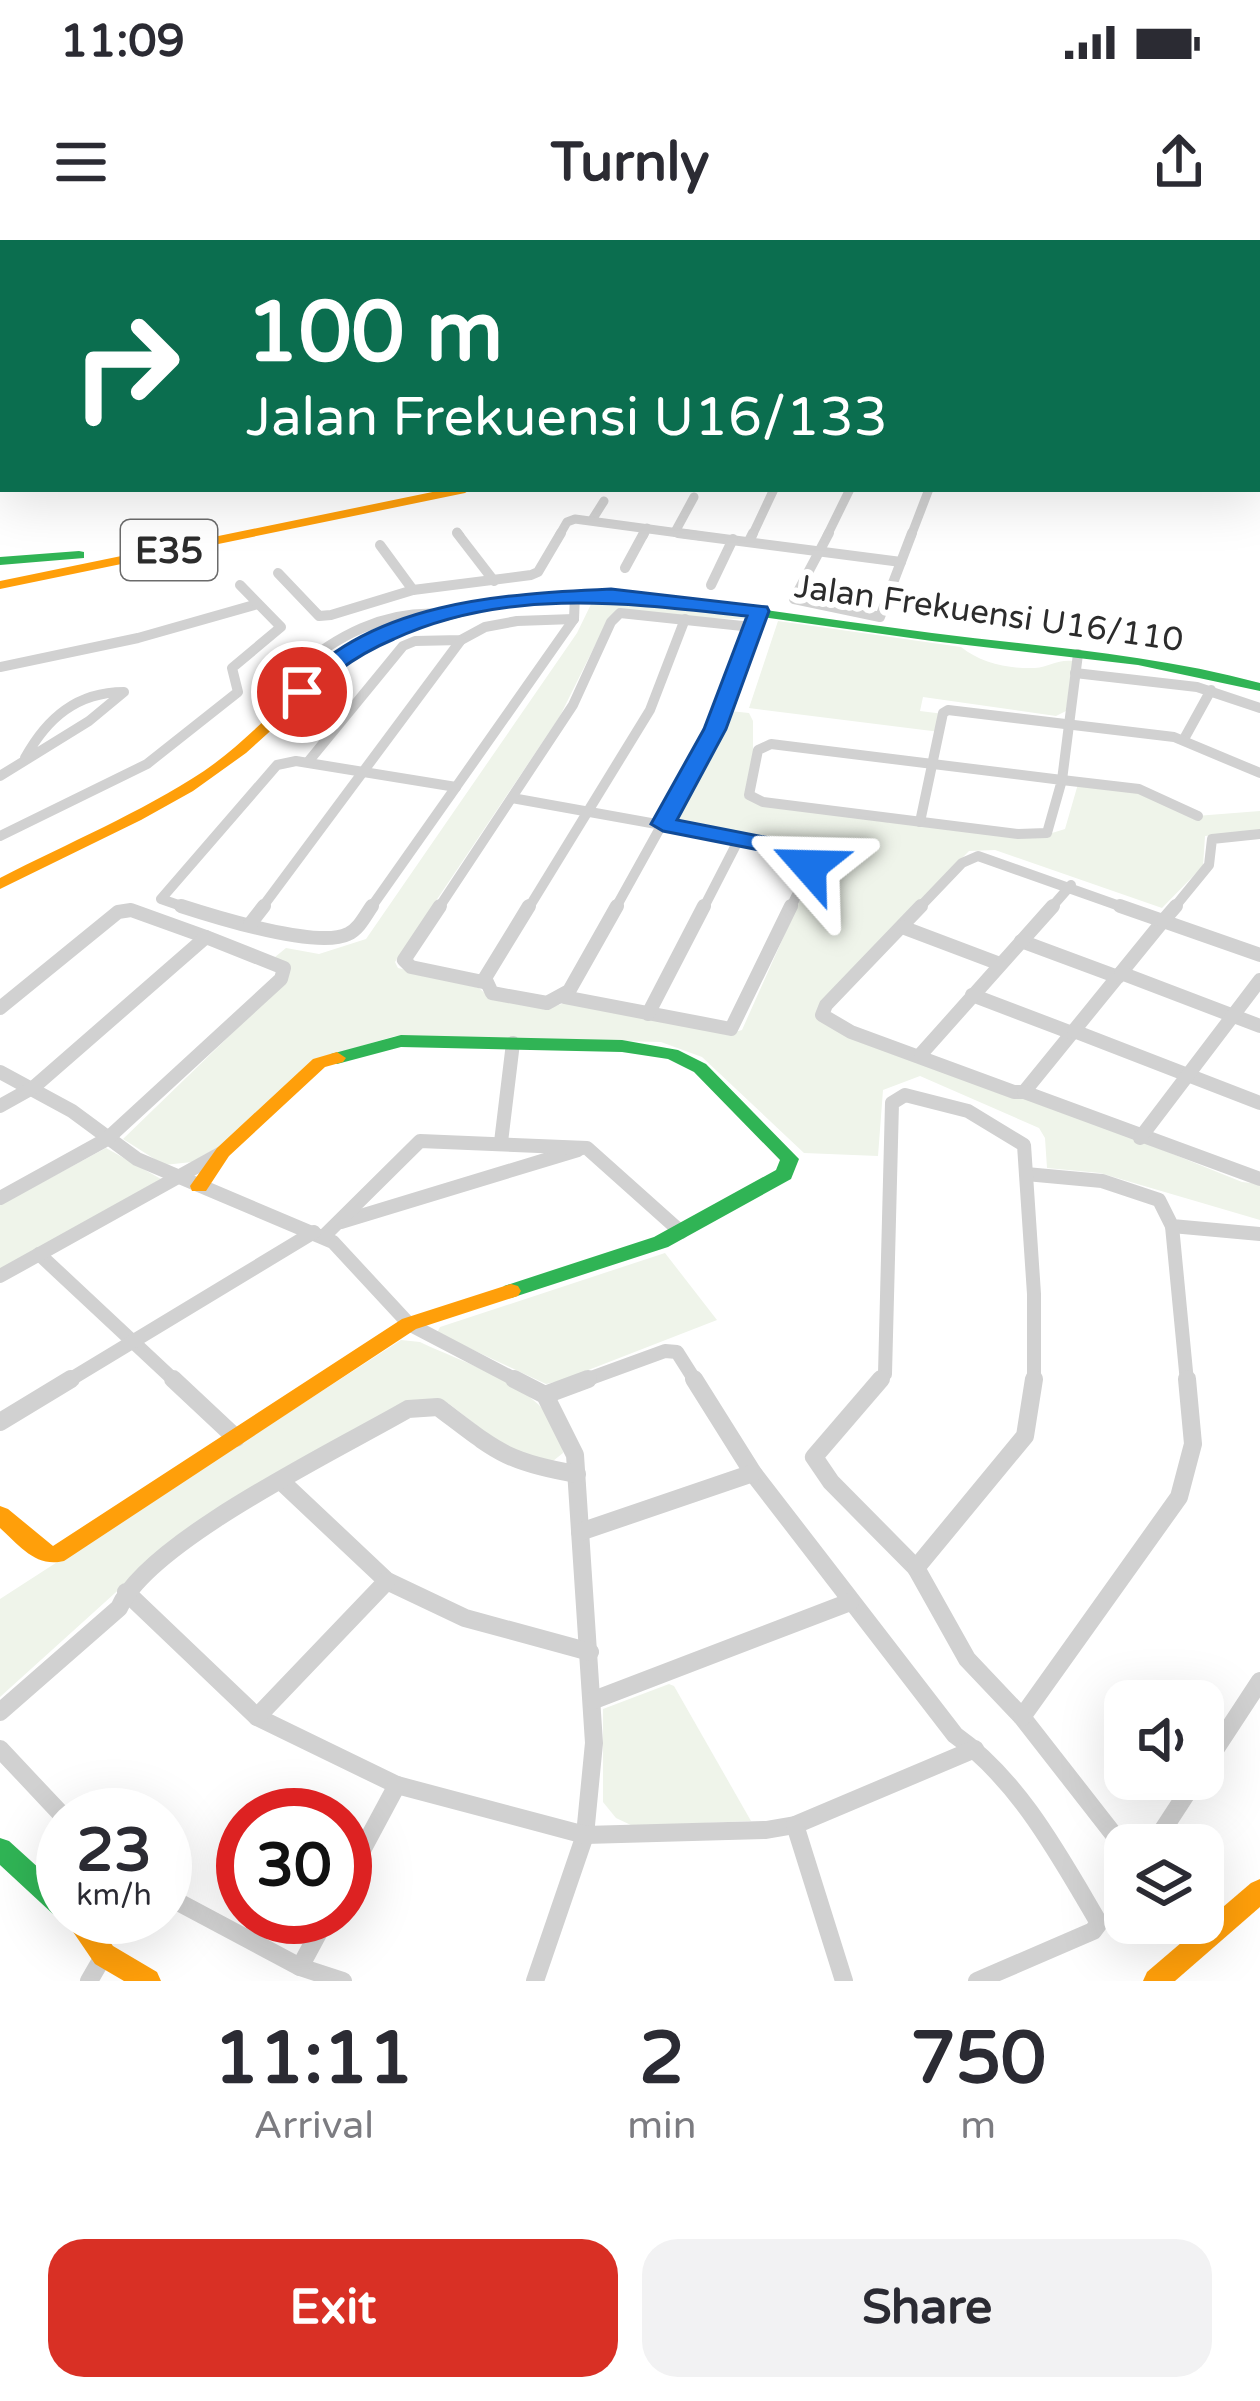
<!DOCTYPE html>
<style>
body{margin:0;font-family:"Varela Round",sans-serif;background:#f2f2f3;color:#2b2b33;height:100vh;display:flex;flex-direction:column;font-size:45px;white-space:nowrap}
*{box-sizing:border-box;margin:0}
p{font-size:39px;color:#7c7c81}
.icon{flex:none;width:66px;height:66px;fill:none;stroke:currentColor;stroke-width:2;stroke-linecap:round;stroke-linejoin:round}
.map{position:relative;height:1741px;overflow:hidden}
.panel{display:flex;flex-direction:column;background:#fff;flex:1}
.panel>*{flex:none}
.banner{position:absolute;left:0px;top:0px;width:1260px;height:252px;box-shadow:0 12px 48px #0002;background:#0b6e4f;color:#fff;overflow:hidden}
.tools{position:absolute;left:1104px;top:1440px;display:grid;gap:24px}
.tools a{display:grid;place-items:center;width:120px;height:120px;border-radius:24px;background:#fff;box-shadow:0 12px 48px #0002;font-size:60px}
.speed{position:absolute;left:36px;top:1548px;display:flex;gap:24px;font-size:60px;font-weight:700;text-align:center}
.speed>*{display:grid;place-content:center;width:156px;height:156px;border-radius:50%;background:#fff;box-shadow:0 12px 48px #0002;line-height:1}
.speed small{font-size:30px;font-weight:400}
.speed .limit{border:18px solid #d22;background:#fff;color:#111}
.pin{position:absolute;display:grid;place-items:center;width:102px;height:102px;color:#fff;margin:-51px;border:6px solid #fff;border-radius:50%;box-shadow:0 3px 12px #0007}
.me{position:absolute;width:132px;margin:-66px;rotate:295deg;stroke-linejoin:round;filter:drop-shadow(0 0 9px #0008)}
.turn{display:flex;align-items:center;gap:42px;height:252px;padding:0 48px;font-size:54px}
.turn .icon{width:156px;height:156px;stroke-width:2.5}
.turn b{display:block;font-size:84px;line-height:102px}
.eta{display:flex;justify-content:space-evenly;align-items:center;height:204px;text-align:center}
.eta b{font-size:72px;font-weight:700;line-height:84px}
.cta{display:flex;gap:24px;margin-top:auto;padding:24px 48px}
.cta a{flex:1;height:138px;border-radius:36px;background:#d93025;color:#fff;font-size:48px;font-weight:700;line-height:138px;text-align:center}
.cta a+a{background:#f2f2f3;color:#2b2b33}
.status{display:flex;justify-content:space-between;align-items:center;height:84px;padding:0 60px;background:#fff;direction:ltr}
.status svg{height:33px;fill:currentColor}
header{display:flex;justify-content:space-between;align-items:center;height:156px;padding:0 48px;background:#fff;font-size:54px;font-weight:700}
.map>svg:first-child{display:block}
.green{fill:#eff4ea}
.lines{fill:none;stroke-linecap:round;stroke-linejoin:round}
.street-far3{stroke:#d1d1d1;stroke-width:9}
.street-far2{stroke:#d1d1d1;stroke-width:10}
.street-far1{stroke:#d1d1d1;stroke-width:14}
.street{stroke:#d1d1d1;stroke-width:18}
.fast{fill:#30b455;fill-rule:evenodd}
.slow{fill:#ff9f0a;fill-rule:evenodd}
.route{fill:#1a73e8;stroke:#114b97;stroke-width:3}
.labels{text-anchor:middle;stroke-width:12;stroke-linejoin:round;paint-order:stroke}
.far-street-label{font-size:33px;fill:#2c2c2c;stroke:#fff}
.shield{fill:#fff;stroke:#6b6b6b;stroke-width:3}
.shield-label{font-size:36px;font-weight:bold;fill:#2c2c2c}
</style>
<div class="status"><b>11:09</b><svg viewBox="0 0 49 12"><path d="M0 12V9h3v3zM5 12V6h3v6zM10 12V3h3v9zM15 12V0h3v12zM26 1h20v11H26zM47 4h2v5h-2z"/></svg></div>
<header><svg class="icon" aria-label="menu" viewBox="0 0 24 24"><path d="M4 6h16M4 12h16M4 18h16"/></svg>Turnly<svg class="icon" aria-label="share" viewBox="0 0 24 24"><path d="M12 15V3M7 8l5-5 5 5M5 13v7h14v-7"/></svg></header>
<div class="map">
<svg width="1260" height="1741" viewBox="0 0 1260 1741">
<rect width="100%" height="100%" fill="#fff"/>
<g class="green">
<polygon points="594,358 745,372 749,379 609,377 560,476 395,722 398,728 479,748 489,757 552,767 565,763 728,794 742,790 817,622 803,607 676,581 674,575 730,471 749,473 753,481 753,556 1039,597 1065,589 1078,544 1138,548 1196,576 1260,571 1260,591 1205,596 1203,626 1162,668 995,610 969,611 820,763 822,779 1039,860 1242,942 1260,944 1260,980 1100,933 1047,928 1045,898 1039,888 920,836 883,850 878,916 804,913 702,817 661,802 395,796 314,820 230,900 192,922 164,925 123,899 283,744 289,726 275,717 286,708 319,714 366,699 577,393"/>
<path d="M778 381 961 407C981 423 1008 429 1035 428 1049 427 1058 419 1073 421L1066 471 1056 476 923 457 920 471 944 474 940 492 749 468Z"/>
<polygon points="106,908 161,939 0,1031 0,965"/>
<polygon points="665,1013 717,1080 560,1141 546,1144 437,1093 440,1087"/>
<path d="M401 1100 420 1102C467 1125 561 1151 563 1213L553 1221 507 1209 448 1163 411 1160 177 1297 0 1457V1359Z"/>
<polygon points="669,1444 674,1446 751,1581 633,1586 616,1578 603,1562 603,1469"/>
</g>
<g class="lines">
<g class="street-far3">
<polyline points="738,0 742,3"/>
<polyline points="608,3 632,0"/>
<polyline points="637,3 659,0"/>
<polyline points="592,280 604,261"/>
<polyline points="457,292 460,296"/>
<polyline points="675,292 694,257"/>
<polyline points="559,296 567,282 575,279 701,296"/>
<polyline points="643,296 647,288"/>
<polyline points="752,296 774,249"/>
<polyline points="827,296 850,249"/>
<polyline points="911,296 929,249"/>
</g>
<g class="street-far2">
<polyline points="457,293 494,341"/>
<polyline points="678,293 901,322"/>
<polyline points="829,293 794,359 880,377 912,293"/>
<polyline points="749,301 753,293"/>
<polyline points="380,305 413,350"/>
<polyline points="625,328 644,293"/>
<polyline points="278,333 319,376 331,375 413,350 531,335 538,332 561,293"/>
<polyline points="711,345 733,299"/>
<polyline points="0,427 138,398 258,364"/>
<polyline points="1075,433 1197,447 1260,468"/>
<path d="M302 452 292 444 293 433C336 396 384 370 442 374"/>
<polyline points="1184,499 1211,450"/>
<polygon points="771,504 1062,540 1047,593 1018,594 763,562 749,555 758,510"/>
<polyline points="308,522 403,406 415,401 461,400 485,387 517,381 574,379"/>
<path d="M0 536 89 481 124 452C77 452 47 478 25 518"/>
<polyline points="1062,540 1139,549 1198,576"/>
<polyline points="1062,540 1078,414"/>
<polyline points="456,547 574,379 575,355"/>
<polyline points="512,558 784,607 808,621 808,632 790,669"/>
<polyline points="920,582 943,473 948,470 1174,497 1260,533"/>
<polyline points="0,596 147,524 238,452 232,428 281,387 240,345"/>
<polyline points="190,669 161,659 277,525 296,521 456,547"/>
<polyline points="261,669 461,400"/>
<polyline points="370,669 456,547"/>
<polyline points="438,669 573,465 611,382 620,373 752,387"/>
<polyline points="528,669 650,470 685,379"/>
<polyline points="615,669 715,489 759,371"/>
<polyline points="703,669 739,599"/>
<polyline points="918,669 962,623 978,616 1128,669"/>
<polyline points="1050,669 1071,645"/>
<polyline points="1173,669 1209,625 1212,599 1260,594"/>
</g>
<g class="street-far1">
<path d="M181 666C215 677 318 709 348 694 359 689 365 676 372 666"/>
<polyline points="440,666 404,720 411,727 483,742"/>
<polyline points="529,666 485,738 492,753 547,763 569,751 617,666"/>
<polyline points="921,666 826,765 822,775 851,792 1014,852 1024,852 1163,681"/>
<polyline points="1120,666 1163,681"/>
<polyline points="1163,681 1260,715"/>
<polyline points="1163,681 1176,666"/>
<polyline points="250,684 264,666"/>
<polyline points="902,687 1000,724"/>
<polyline points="1021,701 1118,737"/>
<polyline points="1121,733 1260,786"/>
<polyline points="972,755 1072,793"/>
<polyline points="564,757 731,789 791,666"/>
<polyline points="0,768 118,672 131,670 206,697"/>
<polyline points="648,774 704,666"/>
<polyline points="1074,791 1260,863"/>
<polyline points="921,814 1053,666"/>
<polyline points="0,832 72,871 137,919 333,1002 409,1084 520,1142"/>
<polyline points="1024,852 1260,939"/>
<polyline points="0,866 34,847 206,697 284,728 281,739 107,899 0,958"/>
<polyline points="1140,898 1260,740"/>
<polyline points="501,902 513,803"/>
<polyline points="1026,934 1102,941 1159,960 1172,986 1260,994"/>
<polyline points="341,982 578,910"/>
<polyline points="1172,986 1187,1142"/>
<polyline points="323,997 420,901 587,908 681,992"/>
<polyline points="39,1014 176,1142"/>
<polyline points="0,1036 223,912"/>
<polyline points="66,1142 314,992"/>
<polyline points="580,1142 665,1111 677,1112 696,1142"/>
<polyline points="878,1142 885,1134 892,863 905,855 968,871 1024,905 1034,1054 1034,1142"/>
</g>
<g class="street">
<polyline points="173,1139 236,1198"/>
<polyline points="514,1139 545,1155 575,1215 594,1503 585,1595 535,1741"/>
<path d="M694 1139 753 1233 955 1495C1019 1540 1060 1617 1099 1683L1093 1691 977 1741"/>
<polyline points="881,1139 814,1217 831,1242 916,1328"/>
<polyline points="545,1155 588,1139"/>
<polyline points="0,1182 71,1139"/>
<polyline points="284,1244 387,1341 465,1378 590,1412"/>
<polyline points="580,1292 753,1233"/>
<polyline points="916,1328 967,1419 1022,1477 1125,1609"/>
<polyline points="916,1328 1025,1196 1034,1139"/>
<polyline points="126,1352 257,1477 397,1545 585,1595 766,1590 795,1585 975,1509"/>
<polyline points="594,1460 850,1362"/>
<path d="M0 1472 119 1368C148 1301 339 1209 408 1169L438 1167C495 1210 505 1222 577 1234"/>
<polyline points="257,1477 387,1341"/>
<polyline points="1022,1477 1179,1257 1193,1204 1187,1139"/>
<polyline points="0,1509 63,1576"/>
<polyline points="1203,1528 1260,1441"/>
<polyline points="795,1585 844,1741"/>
<polyline points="1153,1605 1196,1539"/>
<polyline points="345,1642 397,1545"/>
<polyline points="165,1655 300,1727 343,1741"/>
<polyline points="1181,1683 1200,1707"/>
<polyline points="300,1727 327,1677"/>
<polyline points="89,1741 104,1715"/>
</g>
<g class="fast">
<polygon points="79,311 84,312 84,318 0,325 0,317"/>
<path d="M602 352C713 360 822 379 932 393 1042 407 1152 414 1260 443V451L1138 425 932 401 726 372 597 359V353Z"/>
<polygon points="401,795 622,800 678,810 706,824 799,919 791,939 668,1007 511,1058 504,1056 501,1051 504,1046 654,997 776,930 780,920 694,832 668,819 622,812 401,807 337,824 328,818 331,814"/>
<polygon points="0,1598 9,1601 63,1650 63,1677 68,1677 63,1679 54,1675 0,1625"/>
</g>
<g class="slow">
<rect x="1257" y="106" width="3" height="6"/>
<polygon points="447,249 471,249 465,253 0,349 0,341"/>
<path d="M602 352 607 353V359L492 369 426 386 392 399 360 416 329 438 246 513 193 551 141 580 0 649V638C68 603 140 573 204 531 245 503 277 465 316 435 398 370 500 356 602 352Z"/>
<polygon points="337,812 346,818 343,822 325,827 229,916 206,951 192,951 190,946 217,908 313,819"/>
<path d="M511 1044 518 1046 521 1051 518 1056 416 1089 64 1321C36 1328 20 1306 0 1288V1266L8 1269 53 1306 402 1079Z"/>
<polygon points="1260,1639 1260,1667 1175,1741 1143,1741 1147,1732 1251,1643"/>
<polygon points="63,1677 91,1677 113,1706 157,1732 161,1741 124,1741 95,1724"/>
</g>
</g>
<path class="route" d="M611 349 767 367 769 371 726 489 677 580 800 604 813 611 821 626 818 631H801L785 615 663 591 651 584 704 489 747 376C628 363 507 347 394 399 375 407 354 419 338 431 325 440 317 454 302 459L291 452C367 361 503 354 611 349Z"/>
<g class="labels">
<g class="far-street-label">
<text transform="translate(989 372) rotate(8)" y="12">Jalan Frekuensi U16/110</text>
</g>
<rect class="shield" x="121" y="280" width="96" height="60" rx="9"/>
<g class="shield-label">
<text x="169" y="323">E35</text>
</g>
</g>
</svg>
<div class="tools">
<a><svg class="icon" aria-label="sound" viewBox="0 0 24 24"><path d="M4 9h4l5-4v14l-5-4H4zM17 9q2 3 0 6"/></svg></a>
<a><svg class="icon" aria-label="layers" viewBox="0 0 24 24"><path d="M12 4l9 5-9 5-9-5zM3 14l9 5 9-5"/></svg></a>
</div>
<div class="speed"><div>23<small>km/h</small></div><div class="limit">30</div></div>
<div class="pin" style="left:302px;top:452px;background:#d93025"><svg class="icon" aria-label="arrive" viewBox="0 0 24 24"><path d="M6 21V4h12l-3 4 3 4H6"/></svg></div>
<svg class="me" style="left:809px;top:626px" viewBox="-20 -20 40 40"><path d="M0-17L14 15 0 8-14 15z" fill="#1a73e8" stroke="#fff" stroke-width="4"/></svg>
<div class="banner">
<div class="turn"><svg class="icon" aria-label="right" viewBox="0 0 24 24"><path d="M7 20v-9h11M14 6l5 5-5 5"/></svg><div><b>100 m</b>Jalan Frekuensi U16/133</div></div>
</div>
</div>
<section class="panel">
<div class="eta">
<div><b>11:11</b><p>Arrival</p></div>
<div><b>2</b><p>min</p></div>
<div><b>750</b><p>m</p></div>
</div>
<div class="cta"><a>Exit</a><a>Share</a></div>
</section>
